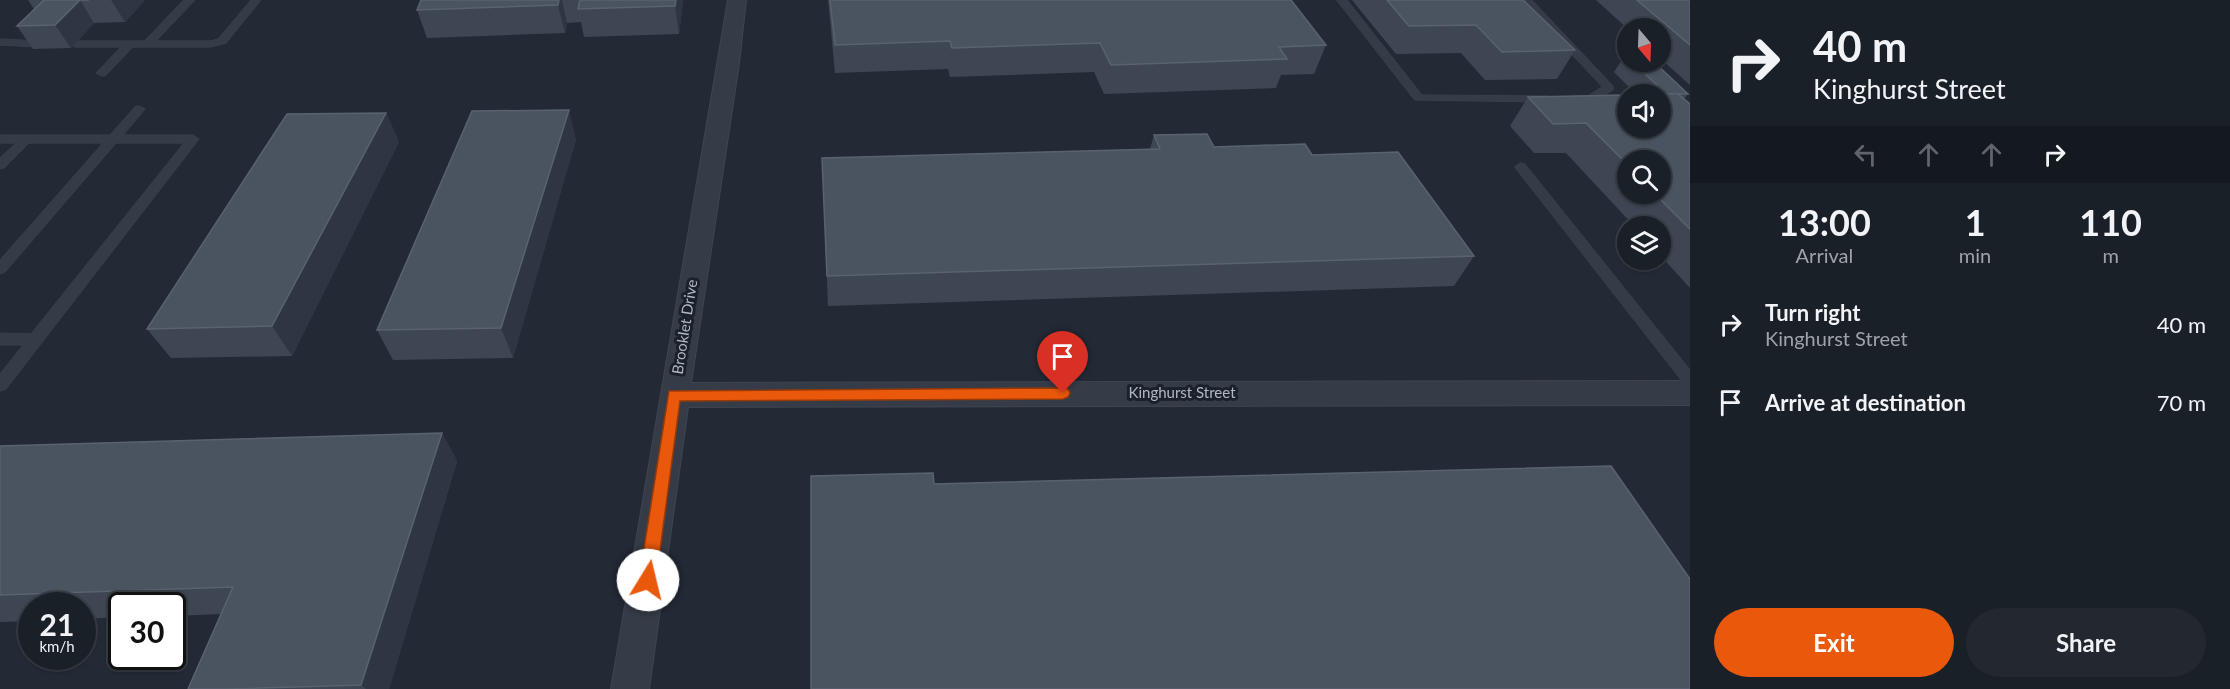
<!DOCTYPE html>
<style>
body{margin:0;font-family:Lato,sans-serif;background:#232830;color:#f1f3f6;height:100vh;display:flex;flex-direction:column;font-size:22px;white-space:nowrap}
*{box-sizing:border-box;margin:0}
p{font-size:20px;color:#9fa3a8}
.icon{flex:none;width:33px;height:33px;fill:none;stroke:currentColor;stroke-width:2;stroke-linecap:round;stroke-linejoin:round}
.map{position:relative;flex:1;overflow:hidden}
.drawer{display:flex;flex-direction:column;background:#1a2028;width:540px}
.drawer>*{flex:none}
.top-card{background:#1a2028;color:#f1f3f6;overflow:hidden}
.needle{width:39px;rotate:161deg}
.controls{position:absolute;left:1617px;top:18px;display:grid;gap:12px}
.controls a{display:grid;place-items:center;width:54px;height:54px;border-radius:50%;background:#1a2028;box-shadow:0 2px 4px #0004,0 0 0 2px #383e45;font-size:30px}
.speed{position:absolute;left:18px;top:592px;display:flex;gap:12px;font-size:30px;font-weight:700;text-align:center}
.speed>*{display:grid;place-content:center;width:78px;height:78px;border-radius:50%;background:#1a2028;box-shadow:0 2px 4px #0004,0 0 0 2px #383e45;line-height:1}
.speed small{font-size:15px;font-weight:400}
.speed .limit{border:3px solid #111;border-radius:9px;background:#fff;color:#111}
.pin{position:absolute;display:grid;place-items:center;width:51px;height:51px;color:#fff;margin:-62px -26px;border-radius:50% 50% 50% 0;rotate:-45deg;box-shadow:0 0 6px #0007}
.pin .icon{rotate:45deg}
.me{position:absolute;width:66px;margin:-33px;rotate:9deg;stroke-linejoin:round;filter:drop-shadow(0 0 4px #0008)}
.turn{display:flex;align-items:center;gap:21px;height:126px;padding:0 24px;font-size:27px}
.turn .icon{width:78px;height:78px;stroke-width:2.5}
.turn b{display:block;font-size:42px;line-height:51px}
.lanes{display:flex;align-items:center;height:57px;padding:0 24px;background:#0003;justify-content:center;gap:30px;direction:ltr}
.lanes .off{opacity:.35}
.eta{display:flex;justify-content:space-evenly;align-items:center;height:102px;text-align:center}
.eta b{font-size:36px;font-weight:700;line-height:42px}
.primary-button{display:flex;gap:12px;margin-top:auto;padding:12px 24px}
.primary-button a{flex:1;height:69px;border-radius:36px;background:#ea580c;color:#fff;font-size:24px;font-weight:700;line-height:69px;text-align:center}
.primary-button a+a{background:#232830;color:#f1f3f6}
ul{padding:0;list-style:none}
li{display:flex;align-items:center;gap:18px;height:78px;padding:0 24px}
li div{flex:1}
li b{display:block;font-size:22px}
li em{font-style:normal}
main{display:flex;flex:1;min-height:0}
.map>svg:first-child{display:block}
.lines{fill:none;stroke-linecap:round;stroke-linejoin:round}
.service-casing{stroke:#3f4550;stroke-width:1}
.minor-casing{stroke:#3f4550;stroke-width:2}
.service{fill:#363c47;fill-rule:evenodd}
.minor{fill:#363c47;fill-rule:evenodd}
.wall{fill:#3e4654;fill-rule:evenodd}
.shaded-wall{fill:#2e3643}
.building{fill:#4a5360;stroke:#5a6270;stroke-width:1.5}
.route{fill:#ea580c;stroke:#983908;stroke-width:1.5}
.labels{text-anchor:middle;stroke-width:6;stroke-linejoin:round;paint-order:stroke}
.street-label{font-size:15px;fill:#b1b7c3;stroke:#1b212b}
</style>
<main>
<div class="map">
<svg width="1690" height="689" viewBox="0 0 1690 689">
<rect width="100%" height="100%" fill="#232a36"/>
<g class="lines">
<defs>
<g id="service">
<polygon points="184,0 195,0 156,41 211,41 218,39 251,0 261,0 226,43 211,47 133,47 106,75 102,76 96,73 121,47 75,47 70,44 75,41 144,41"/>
<polygon points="1337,0 1347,0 1422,95 1547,96 1553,99 1547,102 1415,100"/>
<polygon points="1521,0 1532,0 1613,86 1613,90 1594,101 1573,101 1573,97 1588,96 1602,87"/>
<polygon points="0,39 38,41 43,44 38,47 0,45"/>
<polygon points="139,106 145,109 123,135 193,135 199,139 6,389 0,391 0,374 23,345 0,345 0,333 31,334 184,143 116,143 5,272 0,274 0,260 103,143 29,143 4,168 0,169 0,158 16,143 0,143 0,135 110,135 135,107"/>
<polygon points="1521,163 1525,164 1690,370 1690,387 1685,385 1517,170 1515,167"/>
</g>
<polygon id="minor" points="728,0 746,0 739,63 691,383 1690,381 1690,405 688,407 649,689 611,689"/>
</defs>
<use href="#service" class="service-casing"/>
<use href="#minor" class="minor-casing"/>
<use href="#service" class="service"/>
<use href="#minor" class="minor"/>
</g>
<g class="wall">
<polygon points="28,0 145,0 125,22 94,23 71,48 33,49 17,26 34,9"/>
<polygon points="421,0 683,0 679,34 584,37 581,22 567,23 565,33 427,38 417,10"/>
<polygon points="828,0 1291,0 1326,45 1314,74 1281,75 1276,88 1104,94 1094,72 950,77 948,69 835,73"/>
<polygon points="1352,0 1523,0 1575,50 1557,79 1485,80 1461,53 1396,54"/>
<polygon points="1596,0 1690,0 1690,85 1660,58 1660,28 1628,29"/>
<path d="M1625 55H1628V62H1654L1688 94 1684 99 1690 104V288L1660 255V226H1634L1566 153H1534L1510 126 1528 97 1636 94 1614 72ZM1628 160 1660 194H1628Z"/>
<polygon points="386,113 399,142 292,356 171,358 147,329"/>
<polygon points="1154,135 1214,147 1312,155 1474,256 1454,286 828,306 822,158 1150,149"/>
<polygon points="576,139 513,358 393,360 377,330"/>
<polygon points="442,433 457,461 389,689 188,689 221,614 172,616 172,606 122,606 122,617 82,619 82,606 32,606 32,621 0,622 0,446"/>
</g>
<g class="shaded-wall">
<polygon points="80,0 94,23 71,48 55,25"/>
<polygon points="111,0 145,0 125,22"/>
<polygon points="559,0 562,0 567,23 565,33 558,5"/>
<polygon points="676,0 683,0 679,34 675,6"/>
<polygon points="569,110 576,139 513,358 501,328"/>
<polygon points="386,113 399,142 292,356 272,326"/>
<polygon points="442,433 457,461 389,689 366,689 361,685"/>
</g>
<g class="building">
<polygon points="44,0 89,0 80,0 55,25 17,26"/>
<polygon points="421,0 559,0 558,5 417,10"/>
<polygon points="580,0 676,0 675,6 578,9"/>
<polygon points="830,0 1291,0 1326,45 1279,47 1287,59 1111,65 1100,43 952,48 950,41 835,45"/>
<polygon points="1387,0 1523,0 1575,50 1502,52 1476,25 1409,26"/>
<polygon points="1637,0 1690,0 1690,45"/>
<polygon points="1633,62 1654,62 1688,94 1666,94"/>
<polygon points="1636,94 1678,94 1690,104 1690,229 1655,194 1660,194 1660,160 1628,160 1628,165 1586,123 1553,124 1528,97 1628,95 1628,128 1660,128 1660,94"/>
<polygon points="569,110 501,328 377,330 472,111"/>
<polygon points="386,113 272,326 147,329 287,114"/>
<polygon points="1207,134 1214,147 1305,144 1312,155 1398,152 1474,256 827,276 822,158 1160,149 1154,135"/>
<polygon points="442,433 361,685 227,689 188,689 233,587 0,595 0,446"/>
<polygon points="1611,466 1690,579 1690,689 811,689 811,476 933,473 934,484"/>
</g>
<polygon class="route" points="1063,388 1068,389 1070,393 1068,397 1063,399 680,401 656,580 653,585 648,587 642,585 639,580 669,391"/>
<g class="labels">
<g class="street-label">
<text transform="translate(685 327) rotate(-81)" y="5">Brooklet Drive</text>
<text x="1182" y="398">Kinghurst Street</text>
</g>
</g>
</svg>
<div class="controls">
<a><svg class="needle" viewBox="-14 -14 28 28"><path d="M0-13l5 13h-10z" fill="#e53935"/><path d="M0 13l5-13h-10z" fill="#9fa3a8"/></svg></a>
<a><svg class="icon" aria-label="sound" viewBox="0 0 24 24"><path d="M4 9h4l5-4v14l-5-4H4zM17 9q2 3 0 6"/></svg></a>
<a><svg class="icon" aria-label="search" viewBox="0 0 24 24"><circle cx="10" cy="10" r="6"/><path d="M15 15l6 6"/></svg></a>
<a><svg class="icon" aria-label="layers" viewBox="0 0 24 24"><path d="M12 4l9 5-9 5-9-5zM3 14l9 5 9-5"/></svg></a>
</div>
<div class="speed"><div>21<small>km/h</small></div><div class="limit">30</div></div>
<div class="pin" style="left:1063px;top:393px;background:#d93025"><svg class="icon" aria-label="arrive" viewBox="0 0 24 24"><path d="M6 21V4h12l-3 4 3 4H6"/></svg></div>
<svg class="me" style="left:648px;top:580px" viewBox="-20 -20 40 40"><circle r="19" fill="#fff"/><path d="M0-13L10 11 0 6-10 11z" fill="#ea580c"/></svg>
</div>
<section class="drawer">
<div class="top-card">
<div class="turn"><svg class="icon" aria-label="right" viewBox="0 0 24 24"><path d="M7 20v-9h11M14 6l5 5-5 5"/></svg><div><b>40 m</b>Kinghurst Street</div></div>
<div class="lanes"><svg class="icon off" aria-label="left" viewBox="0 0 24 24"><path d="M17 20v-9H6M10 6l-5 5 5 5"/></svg><svg class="icon off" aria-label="ahead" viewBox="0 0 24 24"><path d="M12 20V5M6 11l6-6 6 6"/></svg><svg class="icon off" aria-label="ahead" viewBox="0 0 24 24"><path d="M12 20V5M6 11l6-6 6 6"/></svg><svg class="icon" aria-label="right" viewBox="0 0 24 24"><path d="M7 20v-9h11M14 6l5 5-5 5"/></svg></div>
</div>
<div class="eta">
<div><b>13:00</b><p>Arrival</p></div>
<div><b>1</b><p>min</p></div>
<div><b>110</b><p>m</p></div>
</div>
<ul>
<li><svg class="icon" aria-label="right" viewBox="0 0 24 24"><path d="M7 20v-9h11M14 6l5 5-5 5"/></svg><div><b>Turn right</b><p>Kinghurst Street</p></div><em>40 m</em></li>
<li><svg class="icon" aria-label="arrive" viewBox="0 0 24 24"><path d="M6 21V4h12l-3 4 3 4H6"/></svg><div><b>Arrive at destination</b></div><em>70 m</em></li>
</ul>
<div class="primary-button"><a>Exit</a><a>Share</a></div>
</section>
</main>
